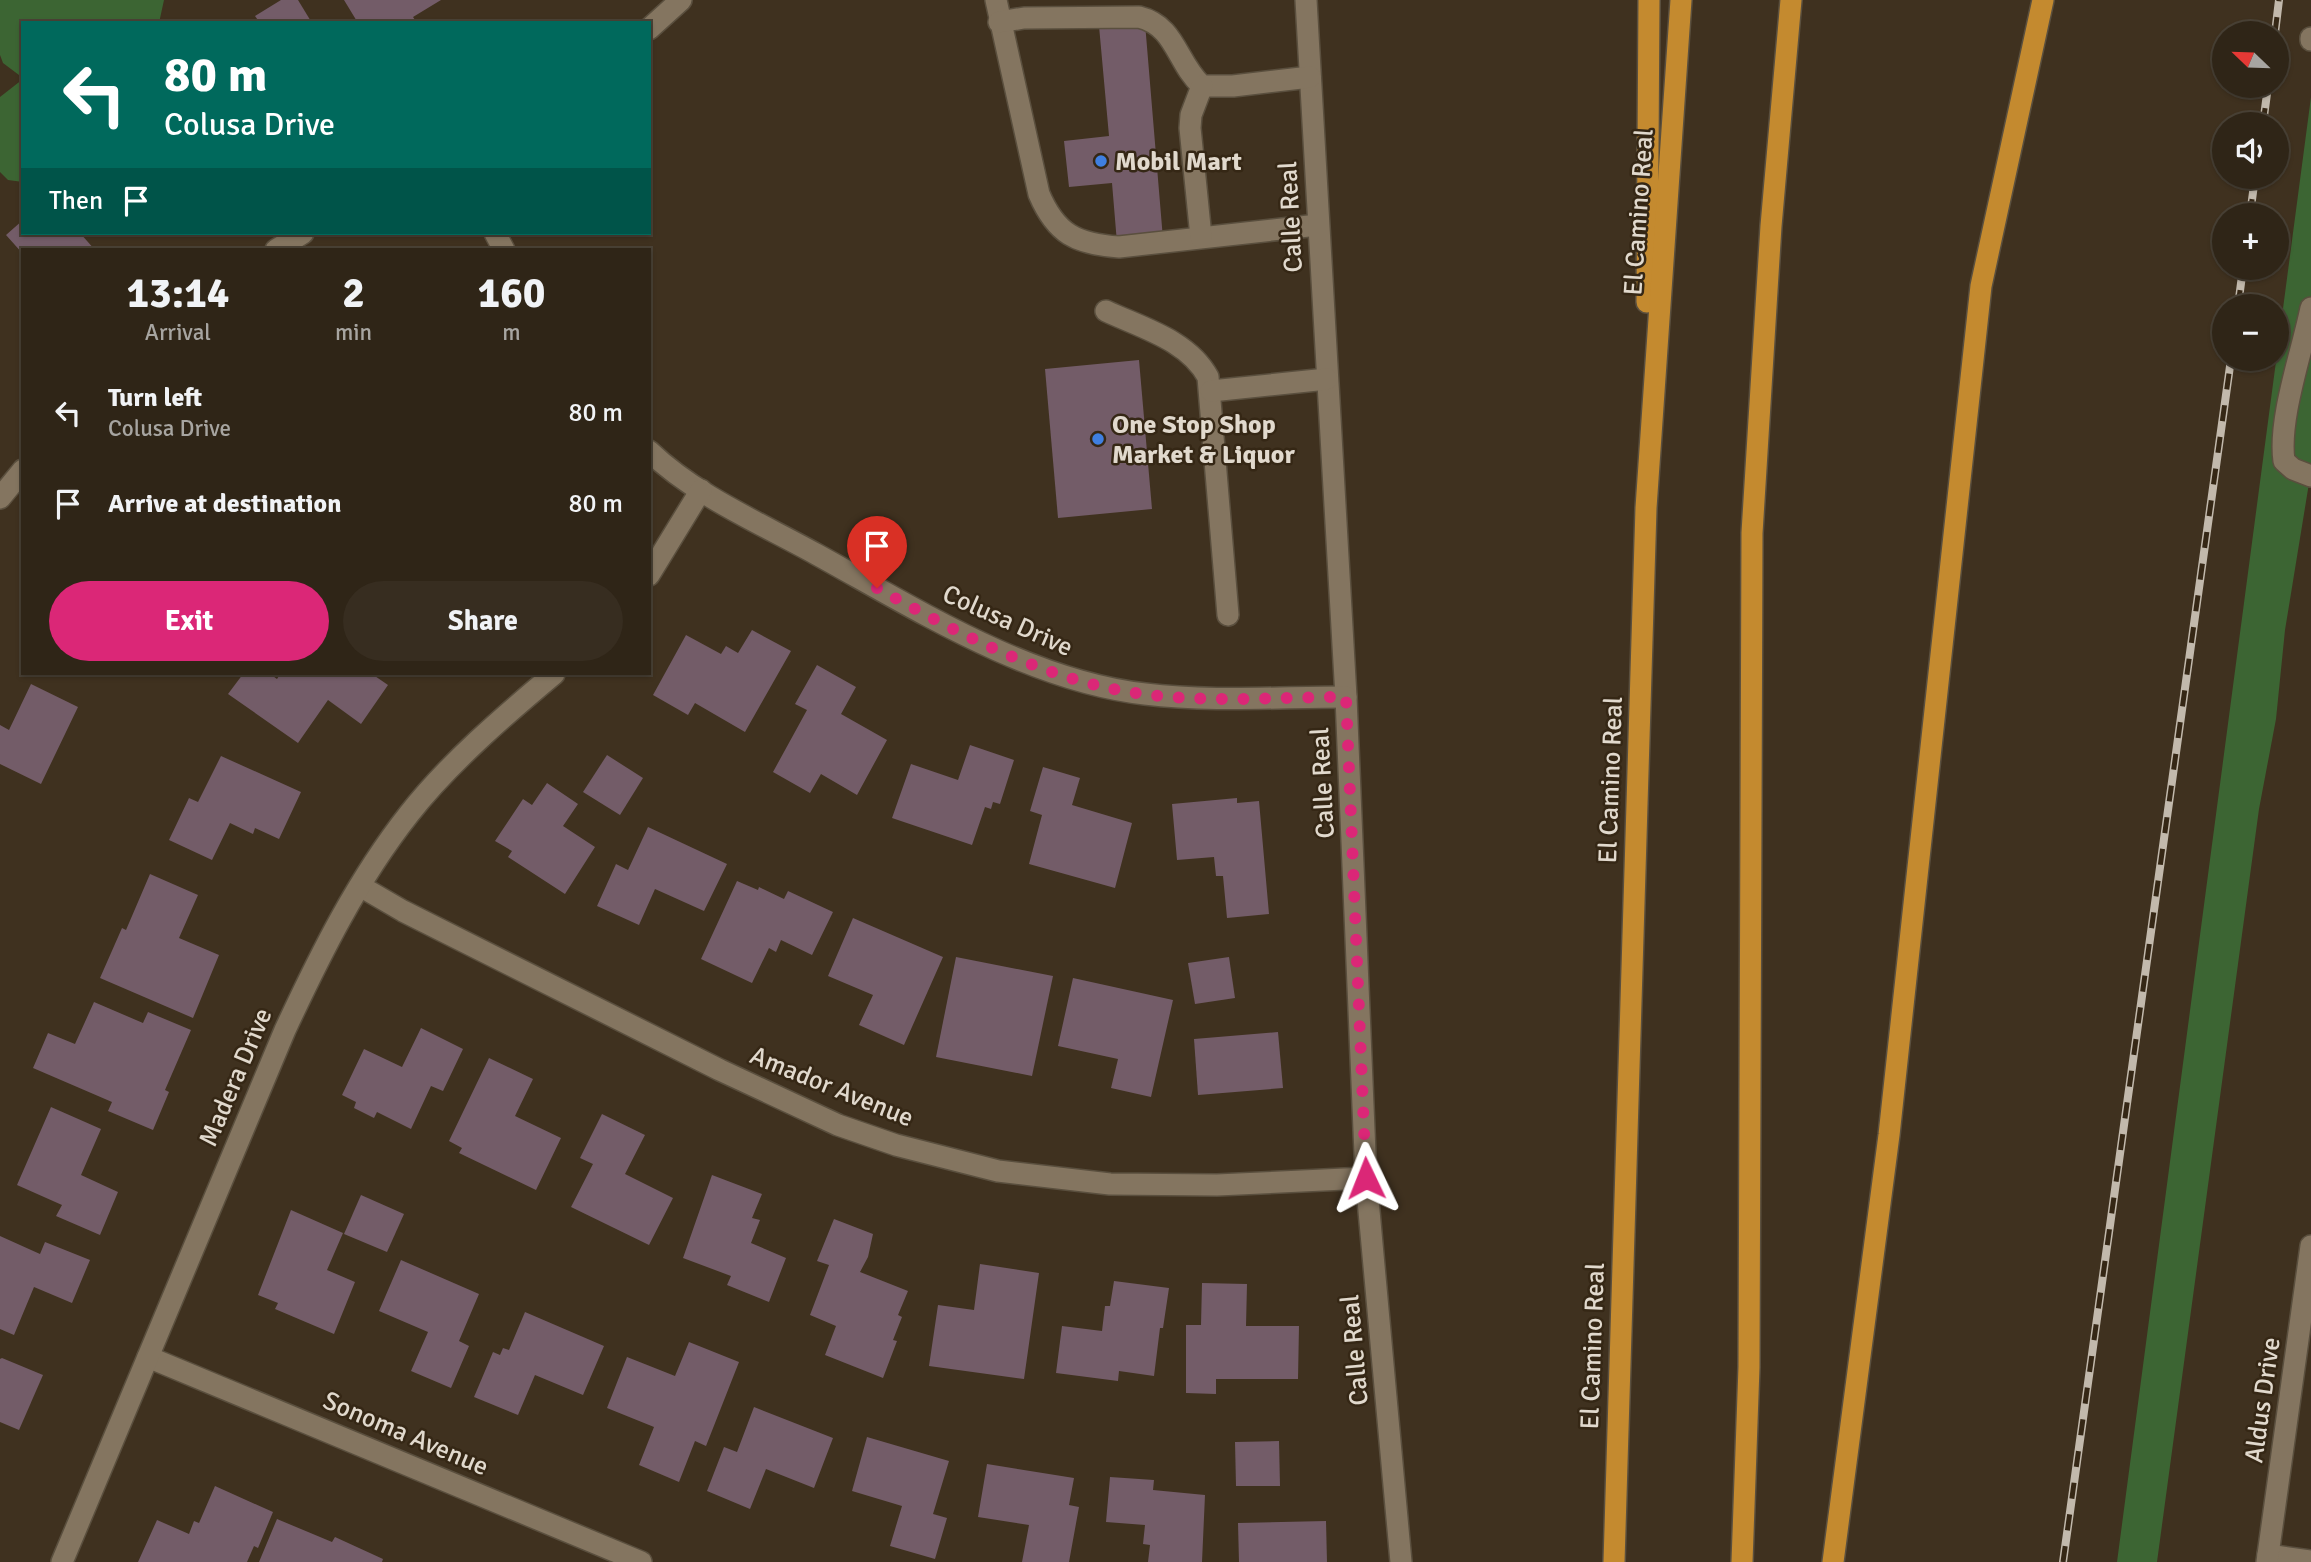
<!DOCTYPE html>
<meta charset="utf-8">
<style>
body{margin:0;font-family:Signika,sans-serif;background:#372d20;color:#f1f3f6;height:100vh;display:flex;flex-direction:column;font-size:26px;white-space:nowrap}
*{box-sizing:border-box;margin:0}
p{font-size:23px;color:#a7a5a1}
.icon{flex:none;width:38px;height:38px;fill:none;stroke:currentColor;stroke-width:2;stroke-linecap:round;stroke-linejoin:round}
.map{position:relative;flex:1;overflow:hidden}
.drawer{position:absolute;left:21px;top:248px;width:630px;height:427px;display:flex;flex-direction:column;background:#2f2517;border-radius:0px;box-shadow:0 2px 5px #0004,0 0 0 2px #4a4236}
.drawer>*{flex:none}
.banner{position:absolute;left:21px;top:21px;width:630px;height:214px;border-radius:0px;box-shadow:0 2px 5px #0004,0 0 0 2px #4a4236;background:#00695c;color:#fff;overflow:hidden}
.needle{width:46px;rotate:293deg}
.controls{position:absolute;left:2212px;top:21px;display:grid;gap:14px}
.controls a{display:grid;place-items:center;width:77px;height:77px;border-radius:50%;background:#2f2517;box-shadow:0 2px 5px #0004,0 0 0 2px #4a4236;font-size:35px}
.pin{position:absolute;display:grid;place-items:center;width:60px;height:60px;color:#fff;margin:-72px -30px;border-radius:50% 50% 50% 0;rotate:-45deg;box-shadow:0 0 7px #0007}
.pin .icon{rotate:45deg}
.me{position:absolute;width:77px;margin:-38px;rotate:358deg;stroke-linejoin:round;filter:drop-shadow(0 0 5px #0008)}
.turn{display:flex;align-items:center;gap:24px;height:147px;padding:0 28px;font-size:32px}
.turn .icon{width:91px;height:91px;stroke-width:2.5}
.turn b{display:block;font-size:49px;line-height:60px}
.then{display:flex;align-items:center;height:66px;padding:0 28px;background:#0003;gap:14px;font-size:26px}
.eta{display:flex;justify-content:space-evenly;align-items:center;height:119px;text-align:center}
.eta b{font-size:42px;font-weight:700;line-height:49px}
.primary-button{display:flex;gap:14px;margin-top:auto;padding:14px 28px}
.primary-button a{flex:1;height:80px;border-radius:42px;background:#db2777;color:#fff;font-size:28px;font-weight:700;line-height:80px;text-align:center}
.primary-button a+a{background:#372d20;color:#f1f3f6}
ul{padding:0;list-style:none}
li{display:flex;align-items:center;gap:21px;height:91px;padding:0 28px}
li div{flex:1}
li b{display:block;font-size:26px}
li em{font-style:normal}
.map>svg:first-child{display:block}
.green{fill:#3c6533}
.building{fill:#735c68}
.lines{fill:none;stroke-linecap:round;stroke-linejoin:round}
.minor-casing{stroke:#5a4f3e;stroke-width:24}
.highway-casing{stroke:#5a4f3e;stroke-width:24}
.minor{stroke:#847560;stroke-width:21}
.highway{stroke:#c48a2f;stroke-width:21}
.rail-casing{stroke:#c2b9ac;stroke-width:8}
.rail{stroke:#352715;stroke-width:5;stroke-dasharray:16;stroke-linecap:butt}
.route{stroke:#db2777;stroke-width:12;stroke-dasharray:0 21.6}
.shop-dot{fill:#3f7fe0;stroke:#352715;stroke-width:2.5}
.labels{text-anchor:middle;stroke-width:5;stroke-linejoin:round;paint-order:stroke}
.poi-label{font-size:26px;font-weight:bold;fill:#e1d9cd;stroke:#352715;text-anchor:start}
.street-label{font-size:26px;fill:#e1d9cd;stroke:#352715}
</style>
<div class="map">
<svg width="2311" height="1562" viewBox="0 0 2311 1562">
<rect width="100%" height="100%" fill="#3f311f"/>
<g class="green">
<polygon points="0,0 164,0 159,23 23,23 23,78 3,63 0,55"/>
<polygon points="23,79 23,182 8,180 0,172 0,97"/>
<polygon points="2311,97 2311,471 2285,630 2276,719 2259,809 2157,1562 2117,1562"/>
</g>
<g class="building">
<polygon points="281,0 298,0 312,23 260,23 255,16"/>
<polygon points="344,0 441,0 413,17 417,23 358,23"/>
<polygon points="1145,23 1163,239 1117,243 1112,183 1069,187 1064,141 1109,136 1099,26"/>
<polygon points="23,220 23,233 80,233 95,250 23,250 23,254 6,235"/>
<polygon points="1139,360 1152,509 1058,518 1045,369"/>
<polygon points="752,630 791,651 745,732 695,703 688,715 653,695 686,635 721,654 726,646 738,653"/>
<polygon points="817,665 856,687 841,714 887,740 857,795 821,774 810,793 773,772 807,710 795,704"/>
<polygon points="243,674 270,674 277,679 280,674 372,674 388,685 361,724 328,700 298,743 228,694"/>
<polygon points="31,684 78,707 41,784 0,764 0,725 9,730"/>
<polygon points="970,745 1014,760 1000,804 993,802 991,809 985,807 972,845 892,818 911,764 958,780"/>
<polygon points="607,755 643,778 620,815 583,792"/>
<polygon points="221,756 301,792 279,839 255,828 253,834 230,823 212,860 169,840 189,798 198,802"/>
<polygon points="1043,767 1080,778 1072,805 1132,823 1115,888 1029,864 1042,815 1030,811"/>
<polygon points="547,783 578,804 563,826 595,847 565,894 508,857 512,851 495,841 523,799 532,805"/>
<polygon points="1237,798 1237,803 1259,801 1269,914 1227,918 1223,876 1216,876 1214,857 1177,860 1172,804"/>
<polygon points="648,827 727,864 704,911 655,889 639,925 597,906 616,864 628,870"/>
<polygon points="150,874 198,895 179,938 219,955 193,1018 100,978 122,928 126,930"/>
<polygon points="737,881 758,890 759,887 784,899 788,891 833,912 812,955 781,940 776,952 769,948 752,983 701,959"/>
<polygon points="853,918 943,957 904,1045 859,1025 873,995 828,976"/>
<polygon points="956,957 1053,976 1032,1076 936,1057"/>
<polygon points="1229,957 1235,998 1195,1004 1188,963"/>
<polygon points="1073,978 1173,1000 1151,1097 1111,1088 1118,1059 1058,1046"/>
<polygon points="94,1002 143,1023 148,1012 191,1030 165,1090 169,1092 153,1130 108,1111 112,1102 33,1068 48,1033 75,1044"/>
<polygon points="421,1028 463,1049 443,1091 431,1086 411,1129 377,1112 374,1118 354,1108 356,1102 342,1095 364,1049 402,1067"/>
<polygon points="1278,1032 1283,1088 1198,1095 1194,1039"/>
<polygon points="489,1058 533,1079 515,1116 561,1138 536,1190 459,1153 462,1148 449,1141"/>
<polygon points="51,1107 101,1129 81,1175 118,1192 100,1235 56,1216 62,1205 17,1185"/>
<polygon points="602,1114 645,1135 625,1174 673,1198 649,1245 571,1207 593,1164 580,1158"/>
<polygon points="712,1175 762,1194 752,1218 760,1220 751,1243 786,1258 769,1302 727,1285 731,1276 683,1258"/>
<polygon points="361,1195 404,1214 387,1252 344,1234"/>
<polygon points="291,1210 343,1233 327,1270 355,1282 334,1334 275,1309 278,1303 258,1295"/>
<polygon points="834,1219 873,1234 868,1257 860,1272 908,1291 898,1315 902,1317 893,1340 897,1341 883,1378 825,1355 836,1326 810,1315 829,1265 817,1261"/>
<polygon points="0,1236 40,1254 45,1242 90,1260 72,1303 34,1287 14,1335 0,1329"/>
<polygon points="401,1260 479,1294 459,1341 469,1346 451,1388 411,1371 428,1332 379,1311"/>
<polygon points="980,1264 1039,1273 1024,1379 929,1366 938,1305 974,1310"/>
<polygon points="1114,1281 1169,1288 1163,1328 1160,1328 1154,1376 1119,1371 1118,1381 1056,1373 1062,1326 1102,1331 1105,1306 1110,1306"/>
<polygon points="1202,1283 1247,1284 1246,1326 1299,1326 1298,1379 1216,1379 1216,1394 1186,1393 1186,1325 1201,1325"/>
<polygon points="525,1312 604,1346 583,1395 535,1375 518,1415 474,1397 493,1352 500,1355 503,1348 509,1350"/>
<polygon points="689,1342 739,1362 706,1446 695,1441 679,1482 639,1465 654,1427 607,1408 627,1357 675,1376"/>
<polygon points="2,1358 43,1375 19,1430 0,1422 0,1359"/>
<polygon points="754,1407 833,1438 814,1488 766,1469 750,1509 707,1491 724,1447 737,1452"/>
<polygon points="867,1437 949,1461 933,1514 947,1518 935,1559 890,1546 902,1506 852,1491"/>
<polygon points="1279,1441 1280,1486 1236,1486 1235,1442"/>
<polygon points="987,1464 1074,1478 1069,1505 1079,1507 1069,1562 1022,1562 1029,1525 978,1517"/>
<polygon points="1110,1477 1154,1480 1153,1490 1205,1495 1202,1562 1148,1562 1150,1545 1143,1544 1145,1525 1106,1522"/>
<polygon points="215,1486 273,1512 258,1548 254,1546 247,1562 138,1562 157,1520 189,1534 194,1521 199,1523"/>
<polygon points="277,1519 332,1542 335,1537 383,1559 382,1562 259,1562"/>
<polygon points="1326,1521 1327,1562 1239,1562 1238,1523"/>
</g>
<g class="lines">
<defs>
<g id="minor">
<path d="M996 0 1039 194C1056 234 1076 244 1119 247L1318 225"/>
<polyline points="1306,0 1346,697 1366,1178 1401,1562"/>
<path d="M999 22 1024 18 1139 17C1176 26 1176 62 1202 86H1233L1310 77"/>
<polyline points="649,29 681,0"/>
<polyline points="2311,38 2311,40"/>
<polyline points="495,233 504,250"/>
<polyline points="1201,237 1190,128 1191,115 1202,86"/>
<polyline points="276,250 303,233"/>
<path d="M2311 308C2302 352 2278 419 2284 461L2293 469 2311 476"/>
<path d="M1106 311C1142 328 1188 340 1208 377L1228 615"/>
<polyline points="1211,391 1327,379"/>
<path d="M649 451C696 496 760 523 816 554 916 609 1029 681 1145 694 1211 702 1279 697 1346 697"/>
<polyline points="0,498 23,470"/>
<polyline points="649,575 701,490"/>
<polyline points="360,886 403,911 720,1070 838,1125 896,1145 998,1171 1110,1184 1217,1185 1366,1178"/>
<polyline points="148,1357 641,1562"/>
<polyline points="2268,1555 2311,1561"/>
<path d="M62 1562 285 1030C320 955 357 880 409 814 448 764 505 715 554 674"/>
<polyline points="2267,1562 2311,1246"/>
</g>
<g id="highway">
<polyline points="1647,302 1649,0"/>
<polyline points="1614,1562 1646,508 1681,0"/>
<polyline points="1742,1562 1749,1367 1752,533 1771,226 1791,0"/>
<polyline points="1833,1562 1889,1135 1981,286 2043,0"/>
</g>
</defs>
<use href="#minor" class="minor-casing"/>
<use href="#highway" class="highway-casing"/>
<use href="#minor" class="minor"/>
<use href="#highway" class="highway"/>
<defs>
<g id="rail">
<polyline points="2275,33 2279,0"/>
<polyline points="2263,124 2268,86"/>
<polyline points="2250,215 2255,177"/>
<polyline points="2238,306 2243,268"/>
<polyline points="2063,1562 2231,359"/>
</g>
</defs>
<use href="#rail" class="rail-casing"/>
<use href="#rail" class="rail"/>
</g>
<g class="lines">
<path class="route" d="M877 588C960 634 1048 682 1143 694 1210 703 1279 697 1346 697L1366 1178"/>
</g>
<g class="shop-dot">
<circle cx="1101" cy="161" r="7"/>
<circle cx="1098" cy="439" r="7"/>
</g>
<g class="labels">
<g class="poi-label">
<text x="1115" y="170">Mobil Mart</text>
<text x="1112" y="433">One Stop Shop<tspan x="1112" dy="30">Market &amp; Liquor</tspan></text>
</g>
<g class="street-label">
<text transform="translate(1638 212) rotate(-86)" y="9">El Camino Real</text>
<text transform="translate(1290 217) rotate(-93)" y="9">Calle Real</text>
<text transform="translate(1008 620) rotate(24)" y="9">Colusa Drive</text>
<text transform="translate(1610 780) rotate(-88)" y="9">El Camino Real</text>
<text transform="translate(1322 783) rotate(-93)" y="9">Calle Real</text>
<text transform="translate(235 1077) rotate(-67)" y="9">Madera Drive</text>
<text transform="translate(832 1086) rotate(22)" y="9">Amador Avenue</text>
<text transform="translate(1592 1346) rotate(-88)" y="9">El Camino Real</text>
<text transform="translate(1354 1350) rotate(-95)" y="9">Calle Real</text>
<text transform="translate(2262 1400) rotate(-82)" y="9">Aldus Drive</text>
<text transform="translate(406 1433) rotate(23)" y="9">Sonoma Avenue</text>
</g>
</g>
</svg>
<div class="controls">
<a><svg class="needle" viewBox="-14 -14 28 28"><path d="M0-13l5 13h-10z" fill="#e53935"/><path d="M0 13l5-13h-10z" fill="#a7a5a1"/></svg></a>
<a><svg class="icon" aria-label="sound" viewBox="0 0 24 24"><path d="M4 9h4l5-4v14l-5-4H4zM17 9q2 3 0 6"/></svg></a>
<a>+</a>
<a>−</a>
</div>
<div class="pin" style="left:877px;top:588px;background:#d93025"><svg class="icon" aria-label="arrive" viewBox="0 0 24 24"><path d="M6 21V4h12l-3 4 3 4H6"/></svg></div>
<svg class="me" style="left:1366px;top:1178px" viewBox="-20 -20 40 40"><path d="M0-17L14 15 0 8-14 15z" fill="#db2777" stroke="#fff" stroke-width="4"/></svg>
<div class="banner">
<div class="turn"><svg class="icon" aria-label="left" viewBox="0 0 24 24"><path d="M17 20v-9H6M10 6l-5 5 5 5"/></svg><div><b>80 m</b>Colusa Drive</div></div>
<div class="then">Then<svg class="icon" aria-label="arrive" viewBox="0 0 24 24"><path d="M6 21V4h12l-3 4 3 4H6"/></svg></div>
</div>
<section class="drawer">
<div class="eta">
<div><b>13:14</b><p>Arrival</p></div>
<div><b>2</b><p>min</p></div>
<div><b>160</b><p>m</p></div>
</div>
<ul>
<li><svg class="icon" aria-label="left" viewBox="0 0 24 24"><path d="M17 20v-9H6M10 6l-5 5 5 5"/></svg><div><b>Turn left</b><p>Colusa Drive</p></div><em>80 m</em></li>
<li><svg class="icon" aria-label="arrive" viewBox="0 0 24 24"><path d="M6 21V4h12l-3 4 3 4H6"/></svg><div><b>Arrive at destination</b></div><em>80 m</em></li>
</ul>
<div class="primary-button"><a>Exit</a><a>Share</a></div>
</section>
</div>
